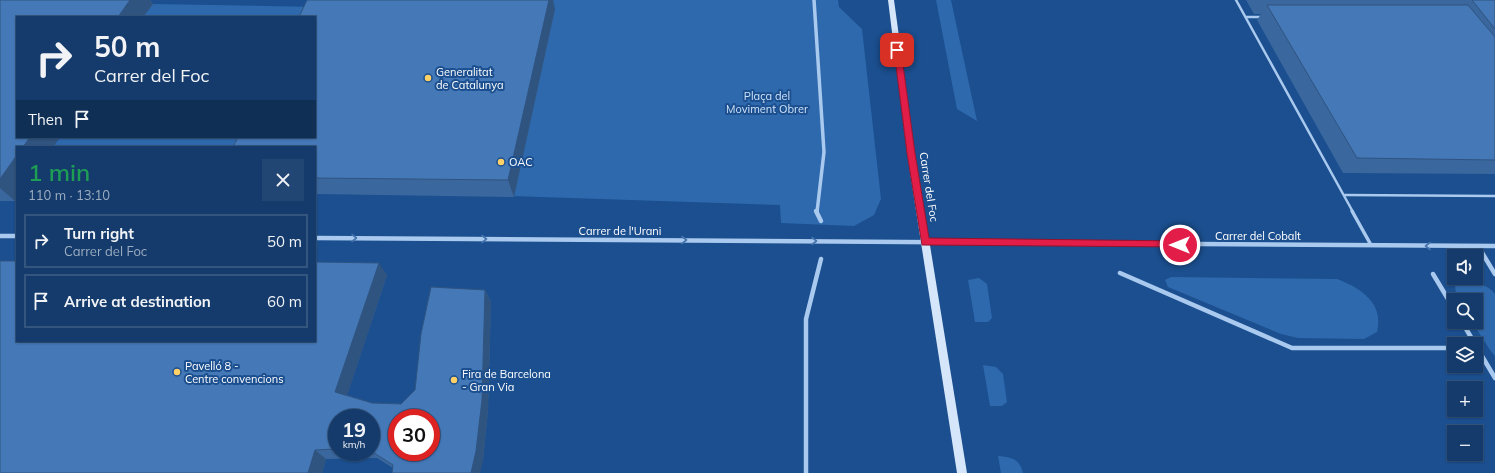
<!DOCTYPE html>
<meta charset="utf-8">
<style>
body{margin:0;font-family:Mulish,sans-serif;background:#214673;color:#f1f3f6;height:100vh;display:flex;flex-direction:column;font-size:15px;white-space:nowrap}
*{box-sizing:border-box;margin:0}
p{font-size:13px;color:#9dadc1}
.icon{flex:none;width:22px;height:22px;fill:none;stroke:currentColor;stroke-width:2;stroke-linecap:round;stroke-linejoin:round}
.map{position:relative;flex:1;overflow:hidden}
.side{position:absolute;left:16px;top:146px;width:300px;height:196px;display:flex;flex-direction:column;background:#143b6b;border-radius:0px;box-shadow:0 1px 3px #0004,0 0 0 1px #33557e}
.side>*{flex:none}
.banner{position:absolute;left:16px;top:16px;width:300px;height:122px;border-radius:0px;box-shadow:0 1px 3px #0004,0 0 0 1px #33557e;background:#143b6b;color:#f1f3f6;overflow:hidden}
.controls{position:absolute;left:1447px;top:249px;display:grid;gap:8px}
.controls a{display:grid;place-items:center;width:36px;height:36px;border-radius:0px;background:#143b6b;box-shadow:0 1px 3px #0004,0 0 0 1px #33557e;font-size:20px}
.speed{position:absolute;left:328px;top:409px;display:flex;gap:8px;font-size:20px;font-weight:700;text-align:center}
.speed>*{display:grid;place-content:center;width:52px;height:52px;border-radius:50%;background:#143b6b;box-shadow:0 1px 3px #0004,0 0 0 1px #33557e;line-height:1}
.speed small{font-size:10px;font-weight:400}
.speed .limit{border:6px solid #d22;background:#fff;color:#111}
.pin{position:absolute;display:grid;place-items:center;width:34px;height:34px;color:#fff;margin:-17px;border-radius:8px;box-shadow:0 2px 6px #0006}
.me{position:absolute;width:44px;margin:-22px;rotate:270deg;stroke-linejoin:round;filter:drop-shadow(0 0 3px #0008)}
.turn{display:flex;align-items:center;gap:14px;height:84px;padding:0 12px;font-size:18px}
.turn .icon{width:52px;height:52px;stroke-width:2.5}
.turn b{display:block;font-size:28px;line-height:34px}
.then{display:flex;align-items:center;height:38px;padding:0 12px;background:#0003;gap:8px;font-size:15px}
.round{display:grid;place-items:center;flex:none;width:42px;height:42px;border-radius:0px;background:#214673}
.summary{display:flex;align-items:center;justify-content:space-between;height:68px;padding:0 12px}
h1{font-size:24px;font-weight:600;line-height:30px;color:#1e9e55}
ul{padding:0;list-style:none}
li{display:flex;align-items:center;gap:12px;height:54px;margin:0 8px 6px;padding:0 4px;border:2px solid #33557e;border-radius:0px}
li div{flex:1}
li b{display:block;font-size:15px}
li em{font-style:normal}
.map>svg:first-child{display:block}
.green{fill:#2e69ad}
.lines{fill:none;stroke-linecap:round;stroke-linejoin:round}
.lane-far1{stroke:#a9c9ee;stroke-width:2.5}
.lane{stroke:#a9c9ee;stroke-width:3.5}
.street-far1{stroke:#a9c9ee;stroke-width:3.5}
.street{stroke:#a9c9ee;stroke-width:4.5}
.secondary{fill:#d6e6fa;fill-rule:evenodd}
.wall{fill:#3a679d;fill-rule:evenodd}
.shaded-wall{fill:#305480}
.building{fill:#4478b7;stroke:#305480;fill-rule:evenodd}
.oneway{stroke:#4674ac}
.route{fill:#e11d48;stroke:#92132f}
.poi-dot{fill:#ffd166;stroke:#1b4f8f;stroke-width:1.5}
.labels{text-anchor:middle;stroke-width:4;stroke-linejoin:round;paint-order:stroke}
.poi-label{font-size:11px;fill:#fff;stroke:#1b4f8f;text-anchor:start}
.park-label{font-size:11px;fill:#cfe3fa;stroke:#1b4f8f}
.street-label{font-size:11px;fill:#fff;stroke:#1b4f8f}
</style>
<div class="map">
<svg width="1495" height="473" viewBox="0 0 1495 473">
<rect width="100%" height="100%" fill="#1b4f8f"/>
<g class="green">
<polygon points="513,0 838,0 839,7 862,29 881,199 874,215 854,226 781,223 780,205 511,196"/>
<polygon points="936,0 951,0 977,121 957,109"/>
<polygon points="153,4 321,7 315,17 143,17"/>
<polygon points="60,137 258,137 254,147 53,147"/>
<path d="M1171 277 1337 279C1361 288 1384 303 1377 332L1364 339 1298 338 1281 334 1168 287 1165 280Z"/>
<polygon points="979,278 987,284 992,318 988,322 975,322 968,280"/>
<path d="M1461 281C1472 281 1488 284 1495 294V356L1490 350 1472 322H1476V300H1459L1456 295 1455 285Z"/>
<polygon points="983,365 996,367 1003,374 1007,402 1002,406 990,406"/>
<path d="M998 456C1011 457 1020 459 1023 473H1001Z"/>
</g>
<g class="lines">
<g class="lane-far1">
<polyline points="1236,0 1353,212"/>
<polyline points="1246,17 1262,17"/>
<polyline points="1345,195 1495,196"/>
</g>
<polyline class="lane" points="1352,211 1371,245"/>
<polyline class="street-far1" points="814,0 824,152 817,212"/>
<g class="street">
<polyline points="816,211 821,221"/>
<polyline points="0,236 17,236"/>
<path d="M315 238C708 240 1102 244 1495 246"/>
<polyline points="1478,246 1495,274"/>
<polyline points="1120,273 1292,348 1454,348"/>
<polyline points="1433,274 1454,309"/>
<polyline points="1462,322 1475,344"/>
<polyline points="1476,346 1495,378"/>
<polyline points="806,473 806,319 821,259"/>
</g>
<polygon class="secondary" points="888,0 894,0 915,153 967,473 957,473 907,153"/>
</g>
<g class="wall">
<polygon points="0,0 150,0 153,4 15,201 0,201"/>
<polygon points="307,0 553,0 555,9 514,197 315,194 315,147"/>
<polygon points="1246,0 1495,0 1495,174 1343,173 1257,20 1261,14 1254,14"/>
<path d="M387 275 347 395 372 403 401 404 415 390 485 290 491 302 488 410 483 461 393 468 377 458 326 459 322 473H0ZM337 418H371V452H337Z"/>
</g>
<g class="shaded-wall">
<polygon points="130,0 150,0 153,4 143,17 118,17"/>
<polygon points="549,0 553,0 555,9 514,197 508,180"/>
<polygon points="30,137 60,137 53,147 23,147"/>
<polygon points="17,155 17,198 15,201 0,188 0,179"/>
<polygon points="379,263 387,275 345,402 335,392"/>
<polygon points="485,290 491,302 488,410 483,461 480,473 471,473"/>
<polygon points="315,450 326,459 322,473 308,473"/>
</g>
<g class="building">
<polygon points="0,0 130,0 118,17 17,17 17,137 30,137 23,147 17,147 17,155 0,179"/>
<polygon points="307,0 549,0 508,180 315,178 315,147 233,147 238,137 315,137 315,17 299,17"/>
<polygon points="1472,0 1495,0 1495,29"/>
<polygon points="1267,5 1468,5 1495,37 1495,160 1357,158"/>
<path d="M0 261H17V341H315V262L379 263 335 392 372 403 401 404 415 390 421 334 431 287 485 290 482 400 476 451 471 473H392L393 465 371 451V418H337V449L315 450 308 473H0ZM397 418H431V452H397Z"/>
</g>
<defs><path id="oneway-chevron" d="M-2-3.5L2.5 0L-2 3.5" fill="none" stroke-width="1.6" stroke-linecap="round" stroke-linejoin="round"/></defs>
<g class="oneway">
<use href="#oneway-chevron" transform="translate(354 238)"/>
<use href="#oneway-chevron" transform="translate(484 239)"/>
<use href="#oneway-chevron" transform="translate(684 240)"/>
<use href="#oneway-chevron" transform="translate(814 241)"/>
<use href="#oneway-chevron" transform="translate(1428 246) rotate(-180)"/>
</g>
<polygon class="route" points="895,48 897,48 901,50 915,153 929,238 1180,241 1184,242 1185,245 1184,247 922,245 907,153 894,50"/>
<g class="poi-dot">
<circle cx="428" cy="78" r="4"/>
<circle cx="501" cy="162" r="4"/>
<circle cx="177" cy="372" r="4"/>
<circle cx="454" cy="380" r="4"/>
</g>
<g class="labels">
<g class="poi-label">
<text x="436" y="76">Generalitat<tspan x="436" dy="13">de Catalunya</tspan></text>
<text x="509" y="166">OAC</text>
<text x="185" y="370">Pavelló 8 -<tspan x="185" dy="13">Centre convencions</tspan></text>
<text x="462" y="378">Fira de Barcelona<tspan x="462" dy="13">- Gran Via</tspan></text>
</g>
<g class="park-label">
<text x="767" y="100">Plaça del<tspan x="767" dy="13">Moviment Obrer</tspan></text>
</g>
<g class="street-label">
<text transform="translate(929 187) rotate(81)" y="4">Carrer del Foc</text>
<text x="620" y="235">Carrer de l'Urani</text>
<text x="1258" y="240">Carrer del Cobalt</text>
</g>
</g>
</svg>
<div class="controls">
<a><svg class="icon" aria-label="sound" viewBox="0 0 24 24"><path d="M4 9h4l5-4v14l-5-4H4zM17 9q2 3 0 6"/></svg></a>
<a><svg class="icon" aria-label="search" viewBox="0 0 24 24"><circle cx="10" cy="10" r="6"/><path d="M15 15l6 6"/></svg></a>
<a><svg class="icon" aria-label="layers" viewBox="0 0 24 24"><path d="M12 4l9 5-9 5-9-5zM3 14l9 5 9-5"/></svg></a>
<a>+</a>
<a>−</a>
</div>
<div class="speed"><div>19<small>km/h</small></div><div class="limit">30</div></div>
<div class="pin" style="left:897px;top:50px;background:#d93025"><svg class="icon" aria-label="arrive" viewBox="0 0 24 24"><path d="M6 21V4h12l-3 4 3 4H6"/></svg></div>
<svg class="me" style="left:1180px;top:245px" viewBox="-20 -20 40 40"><circle r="17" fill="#e11d48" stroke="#fff" stroke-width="3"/><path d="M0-11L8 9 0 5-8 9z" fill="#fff"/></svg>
<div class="banner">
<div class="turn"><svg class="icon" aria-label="right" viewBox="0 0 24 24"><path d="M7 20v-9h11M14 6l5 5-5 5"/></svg><div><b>50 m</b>Carrer del Foc</div></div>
<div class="then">Then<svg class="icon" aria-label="arrive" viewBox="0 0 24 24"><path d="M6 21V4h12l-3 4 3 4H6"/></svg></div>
</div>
<section class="side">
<div class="summary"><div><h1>1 min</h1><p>110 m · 13:10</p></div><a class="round"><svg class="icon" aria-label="close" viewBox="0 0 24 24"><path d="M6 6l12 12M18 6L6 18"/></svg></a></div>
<ul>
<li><svg class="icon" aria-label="right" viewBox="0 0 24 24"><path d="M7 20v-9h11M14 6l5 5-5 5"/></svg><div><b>Turn right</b><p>Carrer del Foc</p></div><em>50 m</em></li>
<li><svg class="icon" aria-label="arrive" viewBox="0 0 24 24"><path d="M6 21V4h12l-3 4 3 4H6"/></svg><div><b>Arrive at destination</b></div><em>60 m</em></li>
</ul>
</section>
</div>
